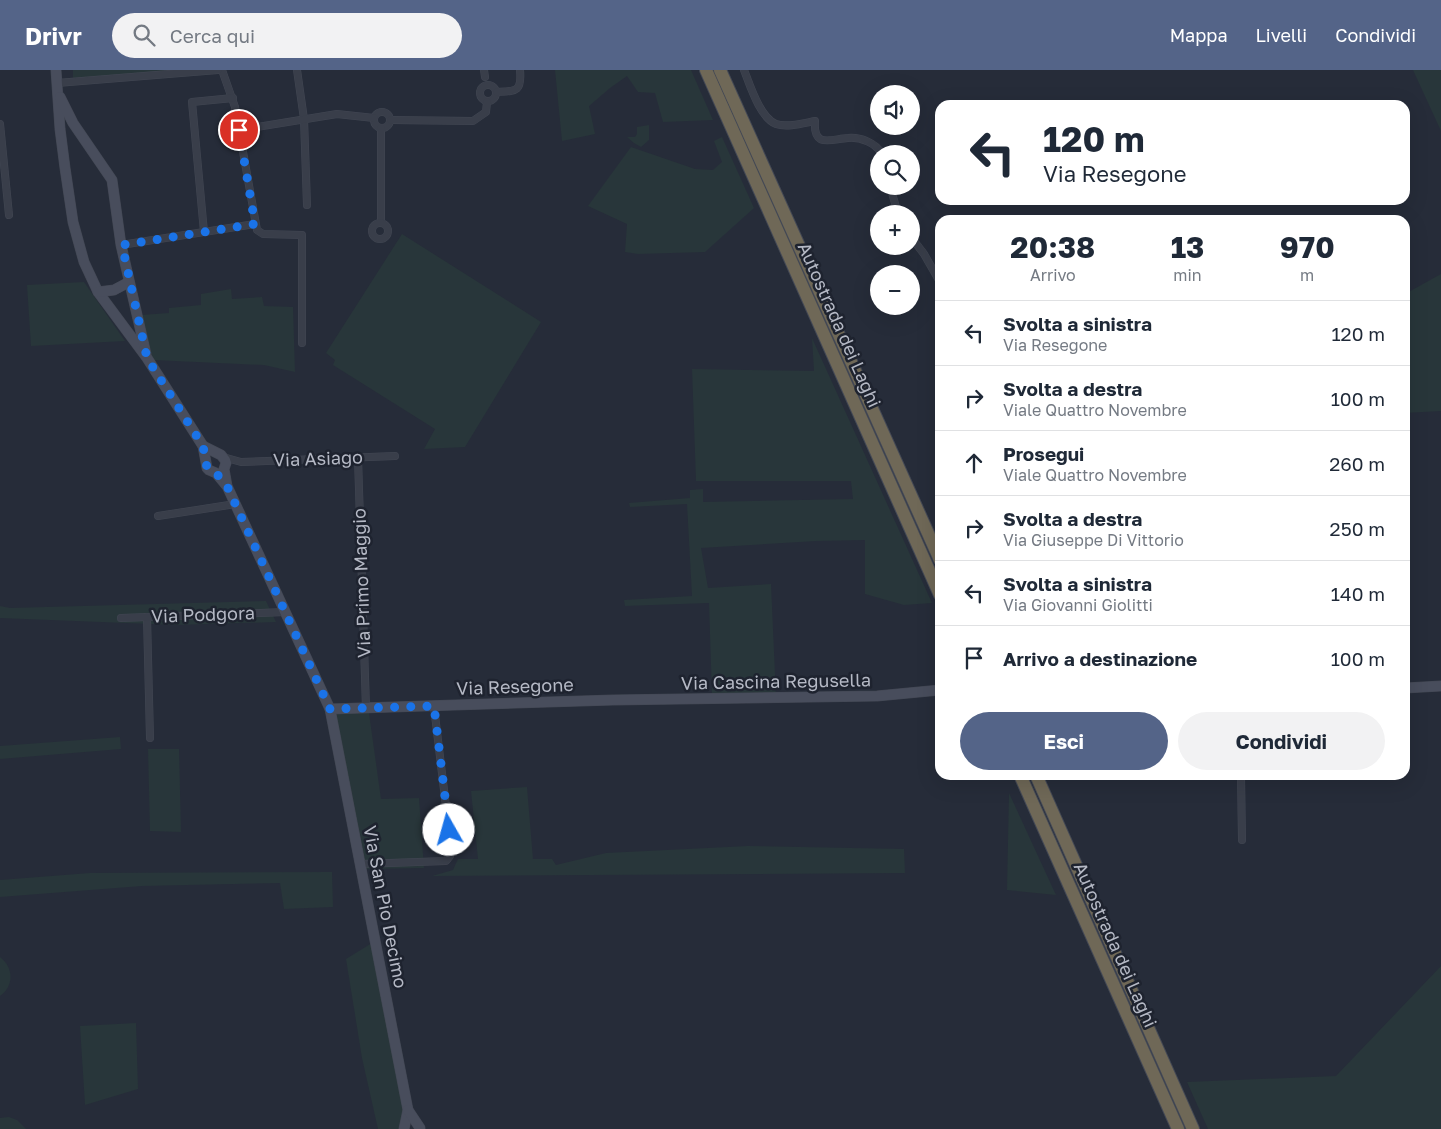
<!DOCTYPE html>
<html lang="it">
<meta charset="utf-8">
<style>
body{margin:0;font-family:"Golos Text",sans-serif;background:#f2f2f3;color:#1f2937;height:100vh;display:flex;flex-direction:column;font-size:19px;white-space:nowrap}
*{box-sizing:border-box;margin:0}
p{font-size:16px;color:#747a83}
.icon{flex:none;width:28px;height:28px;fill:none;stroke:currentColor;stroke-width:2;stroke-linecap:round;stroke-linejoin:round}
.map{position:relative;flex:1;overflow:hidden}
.side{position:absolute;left:935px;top:145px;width:475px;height:565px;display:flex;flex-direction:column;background:#fff;border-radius:15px;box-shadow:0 5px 20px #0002}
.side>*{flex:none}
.hud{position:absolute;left:935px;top:30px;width:475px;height:105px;border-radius:15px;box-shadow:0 5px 20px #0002;background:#fff;color:#1f2937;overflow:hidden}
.buttons{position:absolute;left:870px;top:15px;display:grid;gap:10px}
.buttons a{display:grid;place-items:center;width:50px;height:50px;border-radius:50%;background:#fff;box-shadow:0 5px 20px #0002;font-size:25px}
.pin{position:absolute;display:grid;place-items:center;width:42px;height:42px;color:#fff;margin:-21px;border:2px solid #fff;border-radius:50%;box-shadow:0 1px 5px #0007}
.me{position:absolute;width:55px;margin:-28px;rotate:353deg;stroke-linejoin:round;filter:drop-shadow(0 0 4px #0008)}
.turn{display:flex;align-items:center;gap:18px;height:105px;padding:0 25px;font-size:22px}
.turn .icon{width:65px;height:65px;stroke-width:2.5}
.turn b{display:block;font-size:35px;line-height:42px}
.eta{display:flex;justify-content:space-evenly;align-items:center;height:85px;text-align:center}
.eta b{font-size:30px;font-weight:700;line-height:35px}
.primary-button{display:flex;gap:10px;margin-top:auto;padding:10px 25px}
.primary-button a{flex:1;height:58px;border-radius:30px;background:#546488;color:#fff;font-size:20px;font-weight:700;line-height:58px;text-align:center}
.primary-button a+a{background:#f2f2f3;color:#1f2937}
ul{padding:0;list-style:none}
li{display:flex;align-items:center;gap:15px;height:65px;padding:0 25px;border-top:1px solid #e0e1e3}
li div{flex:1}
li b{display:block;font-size:19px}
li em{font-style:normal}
header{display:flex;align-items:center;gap:30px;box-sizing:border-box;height:70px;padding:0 25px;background:#546488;color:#fff}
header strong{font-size:24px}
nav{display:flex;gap:28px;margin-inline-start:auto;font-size:18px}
.search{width:350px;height:45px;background:#f2f2f3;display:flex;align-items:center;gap:12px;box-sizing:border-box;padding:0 18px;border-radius:28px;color:#747a83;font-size:19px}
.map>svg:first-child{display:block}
.green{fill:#28363a}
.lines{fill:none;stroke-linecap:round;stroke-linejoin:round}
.street-casing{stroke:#424753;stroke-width:8}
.secondary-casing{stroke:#424753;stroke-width:11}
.highway-casing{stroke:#444955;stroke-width:14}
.street{stroke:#393e4a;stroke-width:7}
.secondary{stroke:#484d5c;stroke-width:10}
.highway{stroke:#6f6857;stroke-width:12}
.route{stroke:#1a73e8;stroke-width:9;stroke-dasharray:0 16.2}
.labels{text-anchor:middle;stroke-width:5;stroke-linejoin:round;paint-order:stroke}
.street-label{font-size:18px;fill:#b5b9c5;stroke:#1e232f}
</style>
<header>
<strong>Drivr</strong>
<div class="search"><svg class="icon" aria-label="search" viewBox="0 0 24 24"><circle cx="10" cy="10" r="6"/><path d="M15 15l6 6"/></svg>Cerca qui</div>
<nav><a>Mappa</a><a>Livelli</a><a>Condividi</a></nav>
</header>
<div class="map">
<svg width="1441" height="1059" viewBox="0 0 1441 1059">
<rect width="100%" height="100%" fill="#262c39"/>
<g class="green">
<polygon points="73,0 180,0 73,8"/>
<polygon points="555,0 691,0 713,50 663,52 655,23 638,22 627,6 610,18 589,36 595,64 562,71"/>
<polygon points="1413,0 1441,0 1441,62 1441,61"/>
<polygon points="649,55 649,70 641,77 634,73 627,67 635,67 637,64 637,57"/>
<polygon points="722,67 754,138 705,182 638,184 625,182 627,154 588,136 631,77 695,99 713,100 722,92 714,71"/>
<polygon points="402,164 541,252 465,377 424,379 435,359 333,295 335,290 326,283"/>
<polygon points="1441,204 1441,341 1405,343 1405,224"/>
<polygon points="84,212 125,271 31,276 27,215"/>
<polygon points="231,219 232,229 262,227 264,236 293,237 295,302 264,295 153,290 142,245 169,243 169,238 201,235 201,224"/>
<polygon points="812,268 932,533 904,535 865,524 865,470 816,471 701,478 708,518 771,514 776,627 712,625 709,533 625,536 624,530 692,526 687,434 630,437 629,433 690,428 690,420 703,419 703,432 853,429 851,411 696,411 692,299 814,301"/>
<polygon points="266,531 276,552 176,555 0,548 0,536 10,538"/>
<polygon points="353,643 369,643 381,729 419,728 424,798 365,799 335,644"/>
<polygon points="120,667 121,679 0,689 0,676"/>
<polygon points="148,679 179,679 181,762 150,761"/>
<polygon points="527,717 533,789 552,789 556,795 606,783 748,776 904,779 905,803 432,806 453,800 458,789 478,789 471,721"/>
<polygon points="1009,723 1056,825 1007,820"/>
<polygon points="332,802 333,837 284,839 280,813 142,816 0,827 0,810 90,803"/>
<polygon points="372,873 409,1059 378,1059 362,988 346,889"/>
<path d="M0 887C14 898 14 916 0 926Z"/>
<polygon points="1441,896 1441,1059 1208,1059 1187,1012 1336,1006"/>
<polygon points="136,953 138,1019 85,1035 80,956"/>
<polygon points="9,1047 17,1050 26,1059 0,1059 0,1048"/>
</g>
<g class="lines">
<defs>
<g id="street">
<polyline points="222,0 235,37 257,160 263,164 302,165 302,273"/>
<polyline points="297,0 304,49 307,135"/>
<polyline points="484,0 485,7"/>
<path d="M744 0C750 15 760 48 776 54 787 58 804 53 815 51 813 79 831 69 848 68 860 67 875 72 882 84"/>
<polyline points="57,13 218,0"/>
<circle cx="488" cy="23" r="8"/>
<path d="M497 22C516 21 522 22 520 0"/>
<circle cx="382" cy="50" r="8"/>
<polyline points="391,50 473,51 486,42 487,32"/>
<polyline points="0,54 9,145"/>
<polyline points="239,60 337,44 374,48"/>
<polyline points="890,116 898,144"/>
<polyline points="381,152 381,58"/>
<circle cx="380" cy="161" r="8"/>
<polyline points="204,162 192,32 233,28"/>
<polyline points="911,167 924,184 940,212"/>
<polyline points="121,175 255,154"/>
<polyline points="223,387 241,392 395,386"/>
<polyline points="358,388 366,638"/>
<polyline points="158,446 229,435 236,435"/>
<polyline points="147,547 150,668"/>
<polyline points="121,548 285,542"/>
<polyline points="1241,705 1242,770"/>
<polyline points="361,794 446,791 450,786 451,778 434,637"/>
</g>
<g id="secondary">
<polyline points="56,0 60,59 65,98 73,152 84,192 98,222 147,288 203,376 207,398 209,400 216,403 226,415"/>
<polyline points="60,27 73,53 112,110 121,175 146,284"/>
<polyline points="98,222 114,220 129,212"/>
<polyline points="203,376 221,385 225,390 226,393 224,399 227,416 330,639 408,1040 404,1059"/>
<polyline points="1405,618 1441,616"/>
<polyline points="330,639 613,630 877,626 940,620"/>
<polyline points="408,1040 420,1058"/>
</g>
<g id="highway">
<polyline points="706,0 940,525"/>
<polyline points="720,0 940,490"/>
<polyline points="1020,705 1178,1059"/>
<polyline points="1036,705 1193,1059"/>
</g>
</defs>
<use href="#street" class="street-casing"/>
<use href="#secondary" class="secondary-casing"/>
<use href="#highway" class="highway-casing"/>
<use href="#street" class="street"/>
<use href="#secondary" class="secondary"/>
<use href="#highway" class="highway"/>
</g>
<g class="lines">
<polyline class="route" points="239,60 255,154 122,175 147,288 203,376 207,398 210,400 216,403 227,416 330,639 434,636 449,760"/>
</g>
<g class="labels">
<g class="street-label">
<text transform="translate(839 255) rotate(66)" y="6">Autostrada dei Laghi</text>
<text transform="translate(318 389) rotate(-2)" y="6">Via Asiago</text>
<text transform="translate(362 513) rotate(-92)" y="6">Via Primo Maggio</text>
<text transform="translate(203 545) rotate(-2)" y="6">Via Podgora</text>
<text transform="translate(776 612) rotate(-1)" y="6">Via Cascina Regusella</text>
<text transform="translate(515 617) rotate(-2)" y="6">Via Resegone</text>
<text transform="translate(385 837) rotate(79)" y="6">Via San Pio Decimo</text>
<text transform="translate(1115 875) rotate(66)" y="6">Autostrada dei Laghi</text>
</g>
</g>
</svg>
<div class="buttons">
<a><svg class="icon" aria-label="sound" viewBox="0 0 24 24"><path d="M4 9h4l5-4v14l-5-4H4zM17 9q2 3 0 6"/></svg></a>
<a><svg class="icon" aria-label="search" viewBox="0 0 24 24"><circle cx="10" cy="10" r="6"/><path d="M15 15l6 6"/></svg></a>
<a>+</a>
<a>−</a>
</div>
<div class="pin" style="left:239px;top:60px;background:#d93025"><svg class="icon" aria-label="arrive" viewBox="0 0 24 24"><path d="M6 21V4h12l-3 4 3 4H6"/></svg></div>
<svg class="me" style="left:449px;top:760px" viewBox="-20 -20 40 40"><circle r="19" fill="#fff"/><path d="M0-13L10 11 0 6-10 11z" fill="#1a73e8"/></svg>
<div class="hud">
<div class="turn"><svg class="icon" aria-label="left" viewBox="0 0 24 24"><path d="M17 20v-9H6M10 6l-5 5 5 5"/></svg><div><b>120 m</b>Via Resegone</div></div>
</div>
<section class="side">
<div class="eta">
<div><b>20:38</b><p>Arrivo</p></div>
<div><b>13</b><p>min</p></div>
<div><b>970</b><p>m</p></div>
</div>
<ul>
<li><svg class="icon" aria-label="left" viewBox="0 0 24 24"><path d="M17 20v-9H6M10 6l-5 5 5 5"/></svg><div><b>Svolta a sinistra</b><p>Via Resegone</p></div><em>120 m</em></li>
<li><svg class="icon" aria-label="right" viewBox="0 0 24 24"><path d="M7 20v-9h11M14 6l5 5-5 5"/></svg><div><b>Svolta a destra</b><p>Viale Quattro Novembre</p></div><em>100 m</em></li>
<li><svg class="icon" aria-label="ahead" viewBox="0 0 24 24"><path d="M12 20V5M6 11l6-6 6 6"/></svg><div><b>Prosegui</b><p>Viale Quattro Novembre</p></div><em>260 m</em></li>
<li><svg class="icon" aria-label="right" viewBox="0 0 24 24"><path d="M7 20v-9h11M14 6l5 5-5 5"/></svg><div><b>Svolta a destra</b><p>Via Giuseppe Di Vittorio</p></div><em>250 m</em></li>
<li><svg class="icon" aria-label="left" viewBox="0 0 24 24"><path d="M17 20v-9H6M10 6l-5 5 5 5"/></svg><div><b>Svolta a sinistra</b><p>Via Giovanni Giolitti</p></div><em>140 m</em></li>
<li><svg class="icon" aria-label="arrive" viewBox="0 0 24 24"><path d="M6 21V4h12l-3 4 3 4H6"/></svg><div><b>Arrivo a destinazione</b></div><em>100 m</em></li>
</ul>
<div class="primary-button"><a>Esci</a><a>Condividi</a></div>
</section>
</div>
